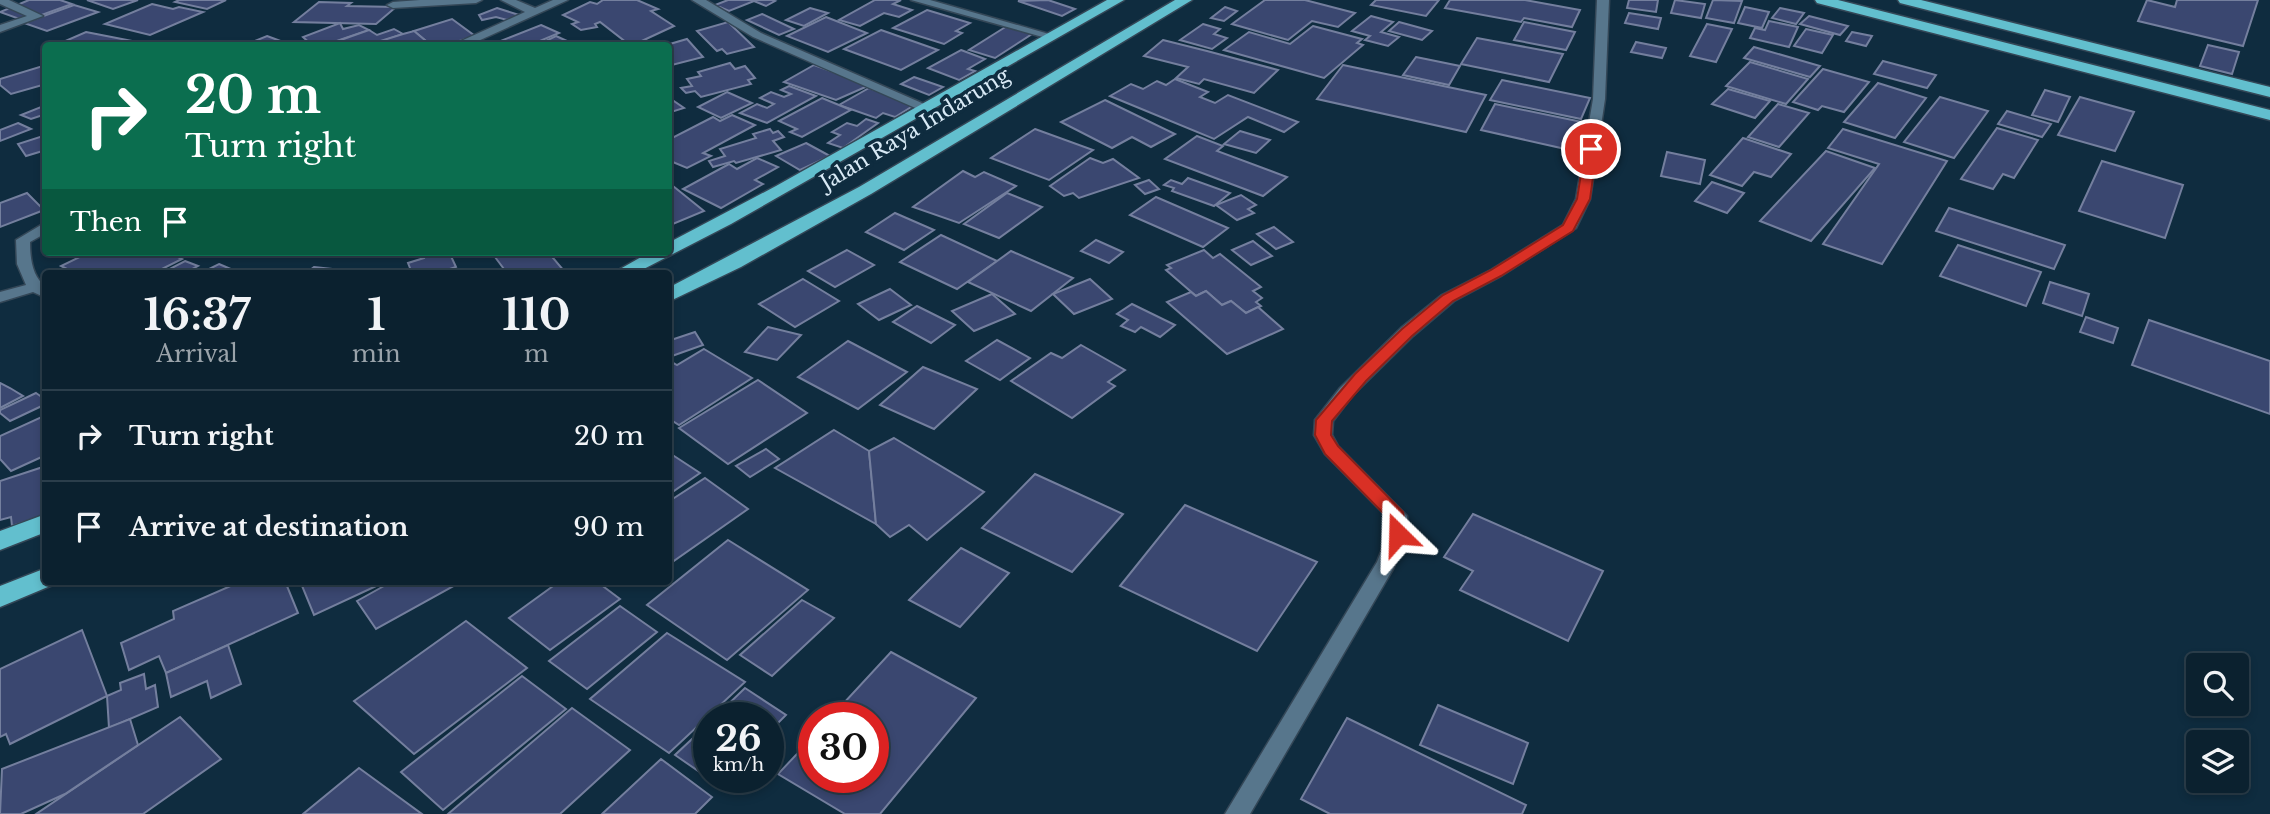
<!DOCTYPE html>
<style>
body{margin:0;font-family:"Libre Baskerville",serif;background:#192e3b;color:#f1f3f6;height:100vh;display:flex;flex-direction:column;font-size:26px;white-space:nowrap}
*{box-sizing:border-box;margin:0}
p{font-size:23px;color:#9aa3aa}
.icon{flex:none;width:38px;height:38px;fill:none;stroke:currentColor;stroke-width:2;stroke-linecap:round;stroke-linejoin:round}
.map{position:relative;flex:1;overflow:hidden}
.sheet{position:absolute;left:42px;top:270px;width:630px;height:315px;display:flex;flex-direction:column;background:#0b212f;border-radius:7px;box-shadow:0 4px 10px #0003,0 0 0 2px #2b3e4b}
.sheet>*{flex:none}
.top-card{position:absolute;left:42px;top:42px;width:630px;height:214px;border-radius:7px;box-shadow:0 4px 10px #0003,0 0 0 2px #2b3e4b;background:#0b6e4f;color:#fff;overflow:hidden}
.controls{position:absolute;left:2186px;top:653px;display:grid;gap:14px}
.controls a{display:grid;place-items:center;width:63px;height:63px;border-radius:7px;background:#0b212f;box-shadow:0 4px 10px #0003,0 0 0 2px #2b3e4b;font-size:35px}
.speed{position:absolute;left:693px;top:702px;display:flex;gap:14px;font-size:35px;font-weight:700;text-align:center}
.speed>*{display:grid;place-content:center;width:91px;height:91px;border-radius:50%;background:#0b212f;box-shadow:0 4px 10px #0003,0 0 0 2px #2b3e4b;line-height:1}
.speed small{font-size:18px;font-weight:400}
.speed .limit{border:10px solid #d22;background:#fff;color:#111}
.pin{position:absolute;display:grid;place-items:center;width:60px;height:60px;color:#fff;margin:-30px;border:4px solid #fff;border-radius:50%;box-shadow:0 2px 7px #0007}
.me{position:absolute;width:77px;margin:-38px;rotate:338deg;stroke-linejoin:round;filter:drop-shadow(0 0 5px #0008)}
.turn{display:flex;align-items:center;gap:24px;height:147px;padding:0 28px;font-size:32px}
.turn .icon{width:91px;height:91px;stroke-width:2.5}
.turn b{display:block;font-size:49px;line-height:60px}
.then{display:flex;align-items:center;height:66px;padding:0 28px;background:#0003;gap:14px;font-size:26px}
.eta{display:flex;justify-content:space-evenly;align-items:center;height:119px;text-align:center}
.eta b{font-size:42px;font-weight:700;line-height:49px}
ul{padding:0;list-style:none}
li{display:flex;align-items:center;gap:21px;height:91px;padding:0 28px;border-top:2px solid #2b3e4b}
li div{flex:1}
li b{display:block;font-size:26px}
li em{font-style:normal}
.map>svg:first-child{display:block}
.building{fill:#3a4770;stroke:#747f9e;stroke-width:2}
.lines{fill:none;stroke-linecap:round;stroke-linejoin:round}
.minor-casing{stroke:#344757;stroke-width:3}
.highway-casing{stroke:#344757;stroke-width:3}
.minor{fill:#57768c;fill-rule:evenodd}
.highway{fill:#62bfce;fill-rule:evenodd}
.route{fill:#d93025;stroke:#8d1f18;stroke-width:2}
.labels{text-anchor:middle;stroke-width:7;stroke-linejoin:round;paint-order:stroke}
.far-street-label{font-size:21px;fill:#d9eaf6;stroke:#0f2c3f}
</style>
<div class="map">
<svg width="2270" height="814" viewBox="0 0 2270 814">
<rect width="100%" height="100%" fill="#0f2c3f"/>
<g class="building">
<polygon points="29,0 60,0 72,4 25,21 0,12"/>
<polygon points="87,0 138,0 113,9"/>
<polygon points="179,0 226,0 207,9 175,2"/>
<polygon points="603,0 637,0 658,9 651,11 674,26 631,46 600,22 595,24 597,27 581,30 572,24 578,22 563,15 590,2 597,4"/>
<polygon points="728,0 772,0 775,1 766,6 754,1 729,11 715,5"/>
<polygon points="875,0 901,0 893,4 912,10 899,17 884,13 860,26 839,20"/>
<polygon points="1048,0 1075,9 1062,16 1018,1"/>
<polygon points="1265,0 1305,0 1355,13 1338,27 1312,21 1288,40 1232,24"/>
<polygon points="1376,0 1439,0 1426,16 1371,5"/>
<polygon points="1450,0 1525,0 1580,10 1572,27 1524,18 1521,22 1445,8"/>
<polygon points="1629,0 1658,0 1656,12 1627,8"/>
<polygon points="1675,0 1705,4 1701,18 1671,13"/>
<polygon points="1713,0 1742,1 1734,23 1706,18"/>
<polygon points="2147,0 2175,7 2177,0 2258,0 2243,46 2138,21"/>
<polygon points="319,2 351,3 347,6 396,7 376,24 294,22"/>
<polygon points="152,4 173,9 179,7 203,12 150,35 105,24"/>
<polygon points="74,5 98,12 47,31 24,23"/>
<polygon points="1225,7 1237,11 1224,21 1211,18"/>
<polygon points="1745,7 1769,12 1762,28 1738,23"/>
<polygon points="497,8 519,15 507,20 496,17 482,20 479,15"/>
<polygon points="810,8 828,13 804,26 786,20"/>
<polygon points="1780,8 1804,13 1796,24 1772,18"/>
<polygon points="927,10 970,23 956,31 962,33 944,44 893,28"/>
<polygon points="1629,13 1661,18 1658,29 1625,23"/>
<polygon points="762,14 794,29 779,35 747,20"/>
<polygon points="1371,16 1393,22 1381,32 1399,37 1388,46 1365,40 1370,36 1352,31"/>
<polygon points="1809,16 1848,26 1840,35 1800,24"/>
<polygon points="826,17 867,33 828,52 787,36"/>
<polygon points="452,19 475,36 444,46 432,46 414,31"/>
<polygon points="1769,21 1798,27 1789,47 1750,38 1755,28 1765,30"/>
<polygon points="728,22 754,47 727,54 722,49 717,51 697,31"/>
<polygon points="1399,22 1432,31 1422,40 1389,31"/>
<polygon points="1524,22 1575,32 1566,50 1514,40"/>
<polygon points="340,23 343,29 359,25 369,30 322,46 313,46 303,37"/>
<polygon points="1203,24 1220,29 1214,34 1227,38 1212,49 1180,40"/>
<polygon points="1707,24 1732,29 1716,62 1690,56"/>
<polygon points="541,25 559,33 528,46 488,46"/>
<polygon points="1007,26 1032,34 995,58 969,50"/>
<polygon points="1313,26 1362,39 1357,43 1363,45 1324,78 1224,50 1249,32 1290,44"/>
<polygon points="394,29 403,34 368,46 341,46 335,42 369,30 377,35"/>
<polygon points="1806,29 1833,35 1822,53 1794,46"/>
<polygon points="881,30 938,50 901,70 844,49"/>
<polygon points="414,31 432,46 371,44 403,34"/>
<polygon points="86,32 132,41 123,46 54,46"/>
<polygon points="1852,32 1872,36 1866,46 1846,41"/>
<polygon points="267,36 294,46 243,46"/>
<polygon points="556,36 578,46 535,46"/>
<polygon points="1477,38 1563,54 1549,82 1461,64"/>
<polygon points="687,39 703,57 668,66 668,46 663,46"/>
<polygon points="1163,40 1207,51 1278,70 1254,93 1204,79 1199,84 1176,78 1188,67 1144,56"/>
<polygon points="1636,42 1666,48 1662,58 1631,52"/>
<polygon points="2208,45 2239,52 2232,74 2200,66"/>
<polygon points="1754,47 1820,66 1810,77 1744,58"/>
<polygon points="961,50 985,59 968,69 975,71 959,80 928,68"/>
<polygon points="1416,57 1460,66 1449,85 1403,75"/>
<polygon points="1883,61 1936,75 1927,88 1874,74"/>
<polygon points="1750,62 1808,79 1786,104 1726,86"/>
<polygon points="730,63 735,69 745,66 755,78 748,80 751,84 701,97 695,91 686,93 681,88 692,86 687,79 701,76 698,72"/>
<polygon points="46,65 46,84 11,94 0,85 0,79"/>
<polygon points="814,65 870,85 836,100 784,82"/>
<polygon points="1343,65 1486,95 1466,132 1317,99"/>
<polygon points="1823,69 1869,82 1844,112 1822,106 1818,110 1793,102"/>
<polygon points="914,77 943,87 929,95 901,84"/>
<polygon points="1175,79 1208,92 1200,97 1215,103 1228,95 1298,122 1284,132 1248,117 1214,139 1110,96 1131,84 1143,89 1157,81 1166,85"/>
<polygon points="1502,80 1590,98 1581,119 1490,100"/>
<polygon points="1878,83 1926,98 1895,138 1844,122"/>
<polygon points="789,86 816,96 767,123 740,113 757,104 767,108 774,104 760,98 771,92 784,97 791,94 781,90"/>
<polygon points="869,88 916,104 895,117 883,113 876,118 839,105"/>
<polygon points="1728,89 1770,101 1755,118 1712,104"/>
<polygon points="2045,90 2070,97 2058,122 2032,115"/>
<polygon points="727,92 752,103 721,118 698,107"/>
<polygon points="668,97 684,108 668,113"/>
<polygon points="1940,97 1988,111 1954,158 1904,142"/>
<polygon points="2080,97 2134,112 2115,151 2058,135"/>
<polygon points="822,98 851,110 802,137 790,132 797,129 779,121"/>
<polygon points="1105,100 1175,134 1151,147 1132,137 1112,148 1061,122"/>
<polygon points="1495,104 1582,122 1570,150 1481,130"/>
<polygon points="1778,104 1809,113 1779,147 1748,137"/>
<polygon points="41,107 46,109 46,114 31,119 21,115"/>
<polygon points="2007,111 2051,124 2042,137 1998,124"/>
<polygon points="732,115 755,125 703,153 711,156 687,168 668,160 668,140 713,117 720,121"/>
<polygon points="866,119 878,123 843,148 828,143 840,135 832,132 847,123 857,126"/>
<polygon points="18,123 31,129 0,141 0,130"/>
<polygon points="1997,128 2038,140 2014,178 2003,174 1993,189 1961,179"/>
<polygon points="770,129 773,133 778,131 784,137 773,141 781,150 736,163 734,161 713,167 709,161 725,156 720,149 756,138 753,134"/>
<polygon points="1035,129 1093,150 1049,180 991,158"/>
<polygon points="1843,129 1947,161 1882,264 1823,244 1879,164 1828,148"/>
<polygon points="1240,131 1270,140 1256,153 1224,144"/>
<polygon points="46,135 46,150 26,156 18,144"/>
<polygon points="1197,136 1223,146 1217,151 1287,177 1263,196 1165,159"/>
<polygon points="1743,138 1791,154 1771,177 1754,172 1742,186 1710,175"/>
<polygon points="806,143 830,156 800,170 776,156"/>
<polygon points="1826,151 1875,168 1811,241 1760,221"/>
<polygon points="1667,152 1705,160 1700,184 1661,176"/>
<polygon points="757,158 778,167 755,180 763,184 721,208 683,189 729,164 737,169"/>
<polygon points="1090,158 1103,163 1113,159 1139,178 1079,198 1073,193 1064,196 1050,186"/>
<polygon points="2102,161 2183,185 2165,238 2079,211"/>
<polygon points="963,171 975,177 984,172 1016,186 959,223 913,207"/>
<polygon points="1188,178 1230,193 1214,206 1172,191 1174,188 1164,185 1171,180 1182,184"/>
<polygon points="1149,180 1159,189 1145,194 1135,185"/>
<polygon points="668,182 704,211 668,226"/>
<polygon points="1712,182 1744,193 1727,213 1695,201"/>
<polygon points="27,193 44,210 0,227 0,203"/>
<polygon points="1007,193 1042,207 999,238 964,224"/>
<polygon points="1241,195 1256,205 1248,209 1254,213 1237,220 1216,205"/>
<polygon points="1156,197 1228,228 1203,247 1130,215"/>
<polygon points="1949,208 2065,245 2054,269 1936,231"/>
<polygon points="895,213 934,230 904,250 866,232"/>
<polygon points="1274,227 1293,242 1276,249 1257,234"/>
<polygon points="941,235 997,261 957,289 900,262"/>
<polygon points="1096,240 1123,252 1109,263 1081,251"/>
<polygon points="1253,241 1272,256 1251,265 1232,250"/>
<polygon points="1958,245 2041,272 2026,306 1940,276"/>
<polygon points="847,250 874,265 835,287 808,271"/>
<polygon points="1204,250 1213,258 1220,254 1261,287 1253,291 1262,298 1256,302 1261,306 1246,313 1231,301 1222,305 1206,291 1196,296 1166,270 1171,268 1167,265"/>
<polygon points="1011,251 1073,278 1031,311 968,282"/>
<polygon points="90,252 167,252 182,259 154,273 126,271 75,273 61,266"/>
<polygon points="429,252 449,252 456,267 437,273 412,273 408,263 424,258 423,254"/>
<polygon points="509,252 548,252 565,272 507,273 495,257"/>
<polygon points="185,261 198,266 185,273 162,273"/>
<polygon points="219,264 240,273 201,273"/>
<polygon points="314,267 351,271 306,273"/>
<polygon points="803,279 839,301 795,327 759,304"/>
<polygon points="1090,279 1112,299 1074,314 1053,294"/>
<polygon points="2050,282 2089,294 2082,316 2043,303"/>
<polygon points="890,289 911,305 879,320 858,304"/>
<polygon points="1206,291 1222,305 1231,301 1246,313 1258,307 1283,329 1227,354 1167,302 1191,292 1196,296"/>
<polygon points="992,294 1015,314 974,331 952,311"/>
<polygon points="1132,304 1175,325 1160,337 1141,327 1135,332 1121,326 1128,320 1117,314"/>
<polygon points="917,306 955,325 931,343 893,322"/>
<polygon points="2086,317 2118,328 2113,343 2080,332"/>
<polygon points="2149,320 2270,361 2270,414 2132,365"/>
<polygon points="768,327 801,335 777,360 745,352"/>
<polygon points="695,332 703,345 672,356 668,350 668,341"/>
<polygon points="997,340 1030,358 1000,380 966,361"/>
<polygon points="848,341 907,372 858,409 798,377"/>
<polygon points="1081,345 1125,370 1108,382 1115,386 1072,418 1011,381 1051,353 1062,358"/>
<polygon points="704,349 752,378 679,425 668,418 668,360 677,365"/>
<polygon points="923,367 977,389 934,429 880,405"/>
<polygon points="758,380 807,413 728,464 679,428"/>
<polygon points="0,383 10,388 23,396 0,408"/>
<polygon points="36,393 46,400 46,404 10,421 0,413 0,410"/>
<polygon points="46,415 46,455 11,471 0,459 0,436"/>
<polygon points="834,430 869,451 876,524 775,468"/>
<polygon points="894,438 984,492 927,540 909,525 890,537 876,524 869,451"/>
<polygon points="766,449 779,459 750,477 736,466"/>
<polygon points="668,452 700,473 668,495"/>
<polygon points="46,466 46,515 12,526 11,517 0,520 0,481"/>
<polygon points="1035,474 1123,514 1072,572 982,528"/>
<polygon points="705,478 748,509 668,565 668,502"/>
<polygon points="1185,505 1317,562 1257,651 1120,586"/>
<polygon points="1473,514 1603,571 1568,641 1460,590 1473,571 1444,557"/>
<polygon points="728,540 808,590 727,660 647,605"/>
<polygon points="961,548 1009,573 960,627 909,600"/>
<polygon points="242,581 285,581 298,613 166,673 159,656 129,670 121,643 174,619 173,611"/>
<polygon points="300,581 387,581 314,615"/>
<polygon points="393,581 461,581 461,582 376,629 357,601"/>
<polygon points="560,581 596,581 620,599 550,650 509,618"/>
<polygon points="802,600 834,618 772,676 740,655"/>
<polygon points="620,606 657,632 587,689 549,661"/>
<polygon points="466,621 527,668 414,754 354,701"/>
<polygon points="82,630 107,696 10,744 6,734 0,737 0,669"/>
<polygon points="667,633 745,682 669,753 590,699"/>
<polygon points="228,645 241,684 211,698 207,681 171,697 166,673"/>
<polygon points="891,652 976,698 880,814 845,814 778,774 814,736 814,777 873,777 873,718 830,718"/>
<polygon points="144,674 146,689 155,685 158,707 109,728 107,696 121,690 120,683"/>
<polygon points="522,676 566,709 443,810 401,772"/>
<polygon points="745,688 786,715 768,733 768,718 714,718"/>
<polygon points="1438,705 1528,743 1513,784 1420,745"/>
<polygon points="572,708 630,750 560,814 448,814"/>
<polygon points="180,717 221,759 143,814 36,814"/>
<polygon points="1347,718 1526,805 1522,814 1330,814 1301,799"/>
<polygon points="130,719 138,745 65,794 21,814 0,814 2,769"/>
<polygon points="709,723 709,777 724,777 717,784 675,755"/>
<polygon points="661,759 712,797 695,814 602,814"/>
<polygon points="359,768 422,814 303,814"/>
</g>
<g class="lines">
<defs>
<g id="minor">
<polygon points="0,0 9,0 43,16 0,32 0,25 27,16 0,4"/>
<polygon points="420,0 482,0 476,3 393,8 387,5 393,2"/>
<polygon points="501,0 516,0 535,8 553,0 568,0 467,46 450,46 525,12"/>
<polygon points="692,0 706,0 761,33 931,107 925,111 920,110 753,37"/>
<polygon points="911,0 930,0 1056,36 1046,38"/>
<polygon points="1597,0 1609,0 1605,99 1590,199 1576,228 1501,276 1454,301 1413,336 1352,396 1333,421 1332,435 1338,446 1407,516 1408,534 1393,569 1250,814 1225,814 1377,562 1388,534 1388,518 1325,454 1314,435 1315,420 1340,388 1401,328 1442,295 1491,270 1563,225 1576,199 1593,99"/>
<path d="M46 222V233L30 242C30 257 32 278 46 286V298L33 292 0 302V292L26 285 17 264 16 240Z"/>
</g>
<g id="highway">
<polygon points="1107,0 1124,0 731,224 636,273 613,273 650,252 668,252 668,243 776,186"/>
<polygon points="1175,0 1192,0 871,194 741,267 668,302 668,288 859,187"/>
<polygon points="1815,0 1838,0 2270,110 2270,120 1817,3"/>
<polygon points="1898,0 1921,0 2270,87 2270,97 1900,3"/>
<polygon points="46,514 46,532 0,550 0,531"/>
<polygon points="46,568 46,581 56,581 55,584 0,607 0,586"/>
</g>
</defs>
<use href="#minor" class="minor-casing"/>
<use href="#highway" class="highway-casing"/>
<use href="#minor" class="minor"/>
<use href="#highway" class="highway"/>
</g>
<polygon class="route" points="1591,145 1597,149 1590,199 1573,231 1501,276 1453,301 1412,336 1366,381 1332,421 1331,435 1338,446 1403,512 1407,534 1404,539 1392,539 1388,518 1325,454 1315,435 1316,420 1355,374 1402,329 1443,295 1491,270 1563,225 1577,199 1585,149"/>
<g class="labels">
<g class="far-street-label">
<text transform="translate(915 129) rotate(-31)" y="7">Jalan Raya Indarung</text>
</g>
</g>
</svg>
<div class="controls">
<a><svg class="icon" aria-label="search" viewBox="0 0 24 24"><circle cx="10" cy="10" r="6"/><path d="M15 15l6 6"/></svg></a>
<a><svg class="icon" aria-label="layers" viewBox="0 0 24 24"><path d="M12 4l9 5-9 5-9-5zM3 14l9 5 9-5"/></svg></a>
</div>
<div class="speed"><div>26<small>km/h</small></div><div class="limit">30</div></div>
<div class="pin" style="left:1591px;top:149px;background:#d93025"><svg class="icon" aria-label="arrive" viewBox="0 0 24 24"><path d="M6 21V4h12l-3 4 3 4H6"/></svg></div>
<svg class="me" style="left:1398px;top:534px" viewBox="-20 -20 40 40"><path d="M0-17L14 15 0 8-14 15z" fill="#d93025" stroke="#fff" stroke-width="4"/></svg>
<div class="top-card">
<div class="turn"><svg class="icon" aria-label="right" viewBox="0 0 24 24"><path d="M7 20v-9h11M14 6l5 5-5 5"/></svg><div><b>20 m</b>Turn right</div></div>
<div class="then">Then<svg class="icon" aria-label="arrive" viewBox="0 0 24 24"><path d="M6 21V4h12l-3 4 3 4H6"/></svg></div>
</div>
<section class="sheet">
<div class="eta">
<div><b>16:37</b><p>Arrival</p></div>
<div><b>1</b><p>min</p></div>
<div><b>110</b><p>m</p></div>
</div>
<ul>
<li><svg class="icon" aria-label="right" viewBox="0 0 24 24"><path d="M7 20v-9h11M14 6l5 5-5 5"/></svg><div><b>Turn right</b></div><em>20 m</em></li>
<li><svg class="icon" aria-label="arrive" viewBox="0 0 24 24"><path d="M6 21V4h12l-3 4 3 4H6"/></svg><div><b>Arrive at destination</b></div><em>90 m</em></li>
</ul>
</section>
</div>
